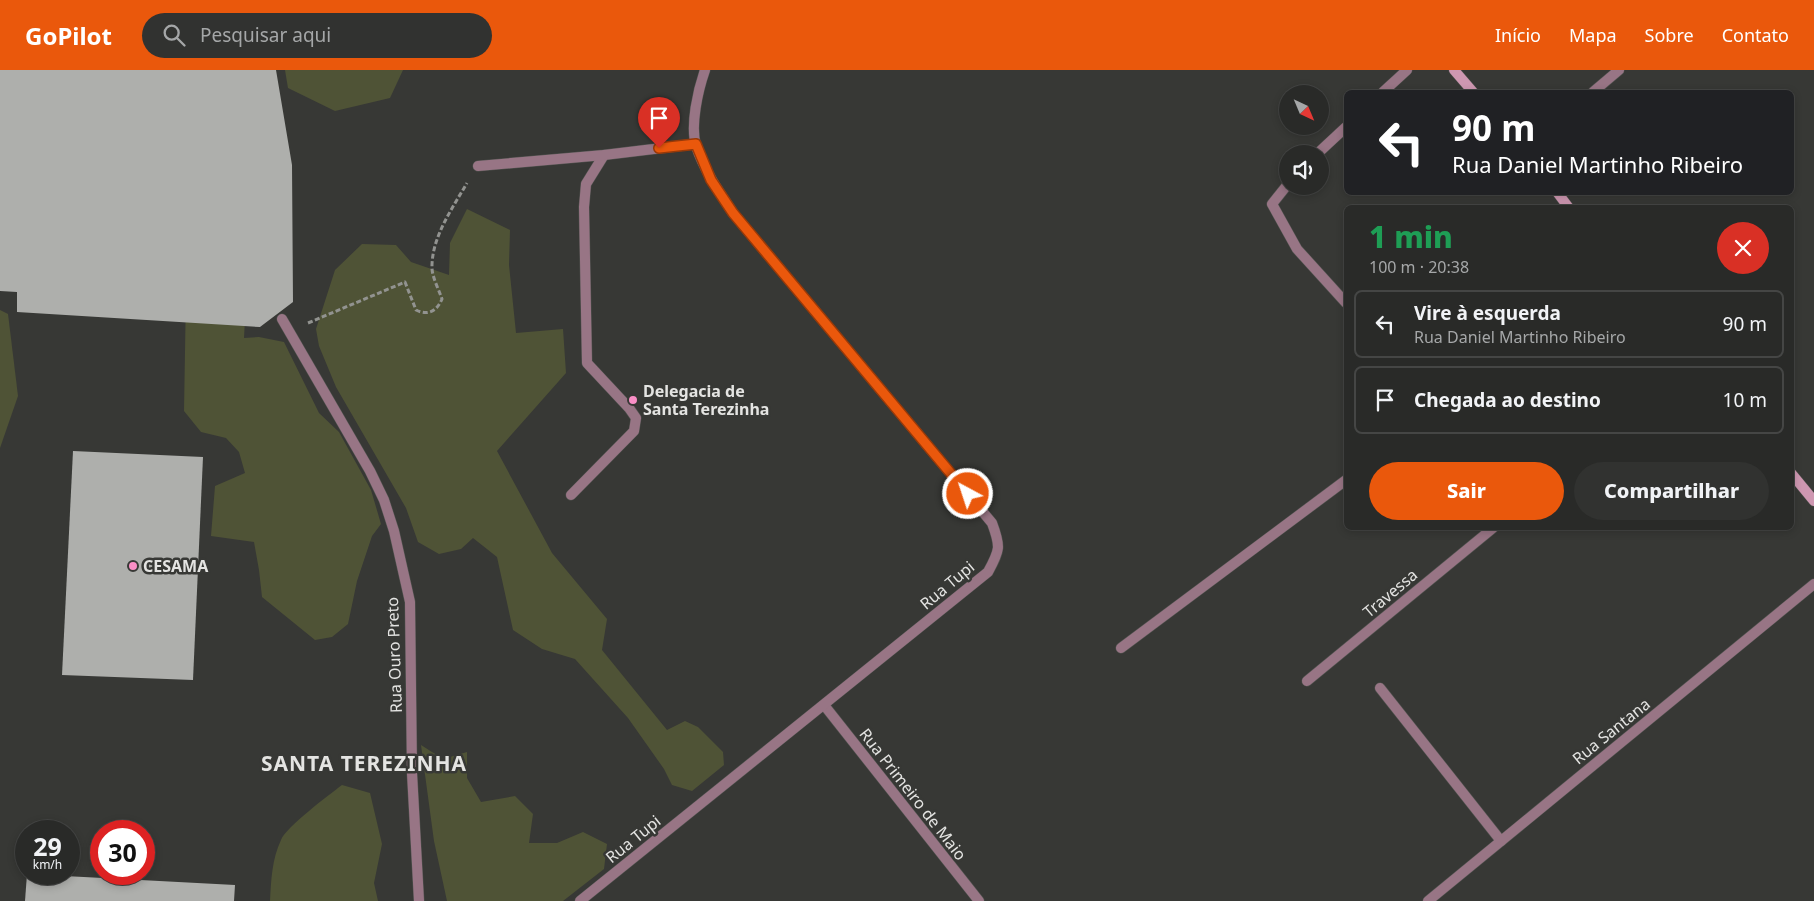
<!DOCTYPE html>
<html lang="pt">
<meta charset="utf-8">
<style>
body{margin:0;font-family:"Noto Sans",sans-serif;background:#313230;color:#f1f3f6;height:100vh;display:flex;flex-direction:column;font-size:19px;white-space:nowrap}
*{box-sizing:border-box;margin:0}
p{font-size:16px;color:#a5a7a8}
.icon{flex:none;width:28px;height:28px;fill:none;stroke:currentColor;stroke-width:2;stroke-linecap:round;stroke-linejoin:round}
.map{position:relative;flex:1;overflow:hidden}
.panel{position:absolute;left:1344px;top:135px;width:450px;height:325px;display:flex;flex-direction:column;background:#292a28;border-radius:8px;box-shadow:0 2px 8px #0003,0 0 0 1px #454645}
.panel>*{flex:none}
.banner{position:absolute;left:1344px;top:20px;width:450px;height:105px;border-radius:8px;box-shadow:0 2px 8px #0003,0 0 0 1px #454645;background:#202124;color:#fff;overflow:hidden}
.needle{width:32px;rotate:136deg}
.fabs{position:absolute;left:1279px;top:15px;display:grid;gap:10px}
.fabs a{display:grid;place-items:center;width:50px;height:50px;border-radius:50%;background:#292a28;box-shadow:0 2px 8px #0003,0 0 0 1px #454645;font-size:25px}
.speed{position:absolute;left:15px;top:750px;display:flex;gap:10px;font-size:25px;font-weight:700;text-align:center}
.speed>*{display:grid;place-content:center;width:65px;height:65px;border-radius:50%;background:#292a28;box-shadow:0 2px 8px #0003,0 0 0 1px #454645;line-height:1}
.speed small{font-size:12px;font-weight:400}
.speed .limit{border:8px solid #d22;background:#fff;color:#111}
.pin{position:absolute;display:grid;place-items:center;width:42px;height:42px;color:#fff;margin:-51px -21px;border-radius:50% 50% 50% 0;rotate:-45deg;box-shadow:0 0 5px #0007}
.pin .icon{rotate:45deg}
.me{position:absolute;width:55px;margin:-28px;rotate:320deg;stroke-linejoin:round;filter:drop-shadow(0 0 4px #0008)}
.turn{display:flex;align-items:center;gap:18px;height:105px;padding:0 25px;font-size:22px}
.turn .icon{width:65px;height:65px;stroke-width:2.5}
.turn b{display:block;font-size:35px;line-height:42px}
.round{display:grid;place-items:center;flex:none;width:52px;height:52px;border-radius:26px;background:#313230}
.head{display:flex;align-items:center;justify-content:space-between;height:85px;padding:0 25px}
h1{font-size:30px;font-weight:800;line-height:38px;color:#1e9e55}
.primary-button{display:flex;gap:10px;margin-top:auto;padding:10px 25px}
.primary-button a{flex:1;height:58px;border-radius:30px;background:#ea580c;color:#fff;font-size:20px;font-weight:800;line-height:58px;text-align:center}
.primary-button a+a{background:#313230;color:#f1f3f6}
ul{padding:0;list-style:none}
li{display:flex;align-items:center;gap:15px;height:68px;margin:0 10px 8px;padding:0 15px;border:2px solid #454645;border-radius:8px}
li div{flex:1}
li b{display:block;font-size:19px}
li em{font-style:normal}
header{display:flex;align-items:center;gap:30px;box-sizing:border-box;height:70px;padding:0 25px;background:#ea580c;color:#fff}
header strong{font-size:24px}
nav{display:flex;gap:28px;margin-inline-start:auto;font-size:18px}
.search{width:350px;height:45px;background:#313230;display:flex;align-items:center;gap:12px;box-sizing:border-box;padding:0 18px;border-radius:28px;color:#a5a7a8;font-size:19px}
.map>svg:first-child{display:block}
.green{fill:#4f5336}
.building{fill:#aeafac}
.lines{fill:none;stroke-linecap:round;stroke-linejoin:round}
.service-casing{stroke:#535451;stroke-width:11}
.minor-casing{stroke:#535451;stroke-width:11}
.secondary-casing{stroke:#535451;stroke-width:11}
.path{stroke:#929390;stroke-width:3;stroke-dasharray:5 2.5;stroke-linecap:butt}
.service{stroke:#987585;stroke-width:10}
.minor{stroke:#987585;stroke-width:10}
.secondary{stroke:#ce97b1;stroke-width:10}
.route-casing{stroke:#983908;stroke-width:12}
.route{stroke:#ea580c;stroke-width:9}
.poi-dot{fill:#fa8fc6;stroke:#373835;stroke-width:2}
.labels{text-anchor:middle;stroke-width:5;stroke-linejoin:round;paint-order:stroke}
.poi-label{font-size:16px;font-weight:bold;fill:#e4e4e2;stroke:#373835;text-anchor:start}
.street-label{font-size:16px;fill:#e4e4e2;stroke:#373835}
.district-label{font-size:21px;font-weight:bold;letter-spacing:1px;fill:#e4e4e2;stroke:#373835}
</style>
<header>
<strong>GoPilot</strong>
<div class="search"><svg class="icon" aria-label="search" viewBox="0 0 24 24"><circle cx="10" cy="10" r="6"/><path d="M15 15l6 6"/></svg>Pesquisar aqui</div>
<nav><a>Início</a><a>Mapa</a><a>Sobre</a><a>Contato</a></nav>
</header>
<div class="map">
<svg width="1814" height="831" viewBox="0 0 1814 831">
<rect width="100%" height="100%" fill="#373835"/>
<g class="green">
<polygon points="285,0 403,0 390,28 335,41 288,18"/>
<polygon points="467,139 510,160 509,195 516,263 563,259 566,303 497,381 552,483 607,549 602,580 667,660 685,651 698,657 723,682 724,695 692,721 672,715 664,699 628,648 575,589 542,579 513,560 497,487 473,468 461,479 439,484 418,472 406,438 336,317 319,276 316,259 335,200 362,174 396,175 411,192 449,205 450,173"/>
<polygon points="186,222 246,231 244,268 259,267 284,272 319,343 339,362 371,420 381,454 372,466 357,511 348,554 332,567 315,570 262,527 259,500 254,472 211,466 215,416 245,403 239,382 226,368 201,362 184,341"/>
<polygon points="0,240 8,244 18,326 0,378"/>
<polygon points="421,675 443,689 467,682 467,708 481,732 515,726 533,744 529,773 557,773 583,762 607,774 604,799 563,831 447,831 434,771"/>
<path d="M342 715 370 723 382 774 374 813 378 831H270C271 810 272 789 281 770 286 757 329 725 342 715Z"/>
</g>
<g class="building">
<polygon points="0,0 276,0 292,95 293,232 260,257 17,242 17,222 0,221"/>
<polygon points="73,381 203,387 193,610 62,605"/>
<polygon points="27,804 235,815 234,831 25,831"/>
</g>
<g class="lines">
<defs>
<g id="service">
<polyline points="1383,22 1407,0"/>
<polyline points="1317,84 1346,57"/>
<polyline points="1288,114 1272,134 1297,179 1346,233"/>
<polyline points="571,425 634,361 636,348 629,338 587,293 584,137 586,114 604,85"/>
<polyline points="1121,578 1346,410"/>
<polyline points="1307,611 1493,458"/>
<polyline points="1380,618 1501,771"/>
</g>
<g id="minor">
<polyline points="1593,22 1619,0"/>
<polyline points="478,96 604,85 695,74"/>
<polyline points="282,249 370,401 384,430 394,461 410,532 412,703 419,831"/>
<polyline points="824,635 979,831"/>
<path d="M580 831 988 502C1000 480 1001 477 992 453L733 143C719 122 704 100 696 76 690 55 698 20 705 0"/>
<polyline points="1428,831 1814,514"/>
</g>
<g id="secondary">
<polyline points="1454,0 1473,22"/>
<polyline points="1557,122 1569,138"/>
<polyline points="1791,403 1814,431"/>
</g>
</defs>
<use href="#service" class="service-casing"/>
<use href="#minor" class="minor-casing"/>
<use href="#secondary" class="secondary-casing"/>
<path class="path" d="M308 253 405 212 416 240C428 246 437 241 442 229 439 220 433 209 432 199 431 168 452 139 467 113"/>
<use href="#service" class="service"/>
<use href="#minor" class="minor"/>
<use href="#secondary" class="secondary"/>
</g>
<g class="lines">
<defs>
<polyline id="route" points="659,78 696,74 711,110 733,143 968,424"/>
</defs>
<use href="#route" class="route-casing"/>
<use href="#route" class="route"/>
</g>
<g class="poi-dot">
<circle cx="633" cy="330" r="5"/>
<circle cx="133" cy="496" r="5"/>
</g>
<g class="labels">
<g class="poi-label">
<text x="643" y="327">Delegacia de<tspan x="643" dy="18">Santa Terezinha</tspan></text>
<text x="143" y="502">CESAMA</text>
</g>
<g class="street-label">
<text transform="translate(947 515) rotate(-40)" y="6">Rua Tupi</text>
<text transform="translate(1390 523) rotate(-40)" y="6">Travessa</text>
<text transform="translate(394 585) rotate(-92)" y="6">Rua Ouro Preto</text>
<text transform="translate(1611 661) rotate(-39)" y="6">Rua Santana</text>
<text transform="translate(913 724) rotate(52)" y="6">Rua Primeiro de Maio</text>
<text transform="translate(633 769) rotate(-39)" y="6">Rua Tupi</text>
</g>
<g class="district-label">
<text x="364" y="701">SANTA TEREZINHA</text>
</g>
</g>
</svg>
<div class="fabs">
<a><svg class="needle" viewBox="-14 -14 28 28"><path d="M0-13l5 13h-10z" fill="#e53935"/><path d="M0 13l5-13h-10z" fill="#a5a7a8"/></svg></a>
<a><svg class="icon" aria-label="sound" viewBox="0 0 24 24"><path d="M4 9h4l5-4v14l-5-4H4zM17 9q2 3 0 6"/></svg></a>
</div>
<div class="speed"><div>29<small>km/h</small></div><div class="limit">30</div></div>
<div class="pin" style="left:659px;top:78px;background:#d93025"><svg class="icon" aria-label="arrive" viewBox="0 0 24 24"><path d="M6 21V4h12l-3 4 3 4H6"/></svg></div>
<svg class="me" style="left:968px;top:424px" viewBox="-20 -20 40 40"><circle r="17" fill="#ea580c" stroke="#fff" stroke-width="3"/><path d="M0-11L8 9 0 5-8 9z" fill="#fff"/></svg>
<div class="banner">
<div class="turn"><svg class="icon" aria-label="left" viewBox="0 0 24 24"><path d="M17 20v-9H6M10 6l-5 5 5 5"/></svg><div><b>90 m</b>Rua Daniel Martinho Ribeiro</div></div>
</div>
<section class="panel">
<div class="head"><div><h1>1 min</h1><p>100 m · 20:38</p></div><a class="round" style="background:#d93025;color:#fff"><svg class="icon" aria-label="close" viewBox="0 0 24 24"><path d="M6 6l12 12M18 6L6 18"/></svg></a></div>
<ul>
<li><svg class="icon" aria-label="left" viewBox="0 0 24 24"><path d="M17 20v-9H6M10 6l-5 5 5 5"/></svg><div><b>Vire à esquerda</b><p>Rua Daniel Martinho Ribeiro</p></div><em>90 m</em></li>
<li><svg class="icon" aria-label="arrive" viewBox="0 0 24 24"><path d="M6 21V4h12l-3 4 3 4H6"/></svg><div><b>Chegada ao destino</b></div><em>10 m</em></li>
</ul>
<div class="primary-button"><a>Sair</a><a>Compartilhar</a></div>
</section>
</div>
